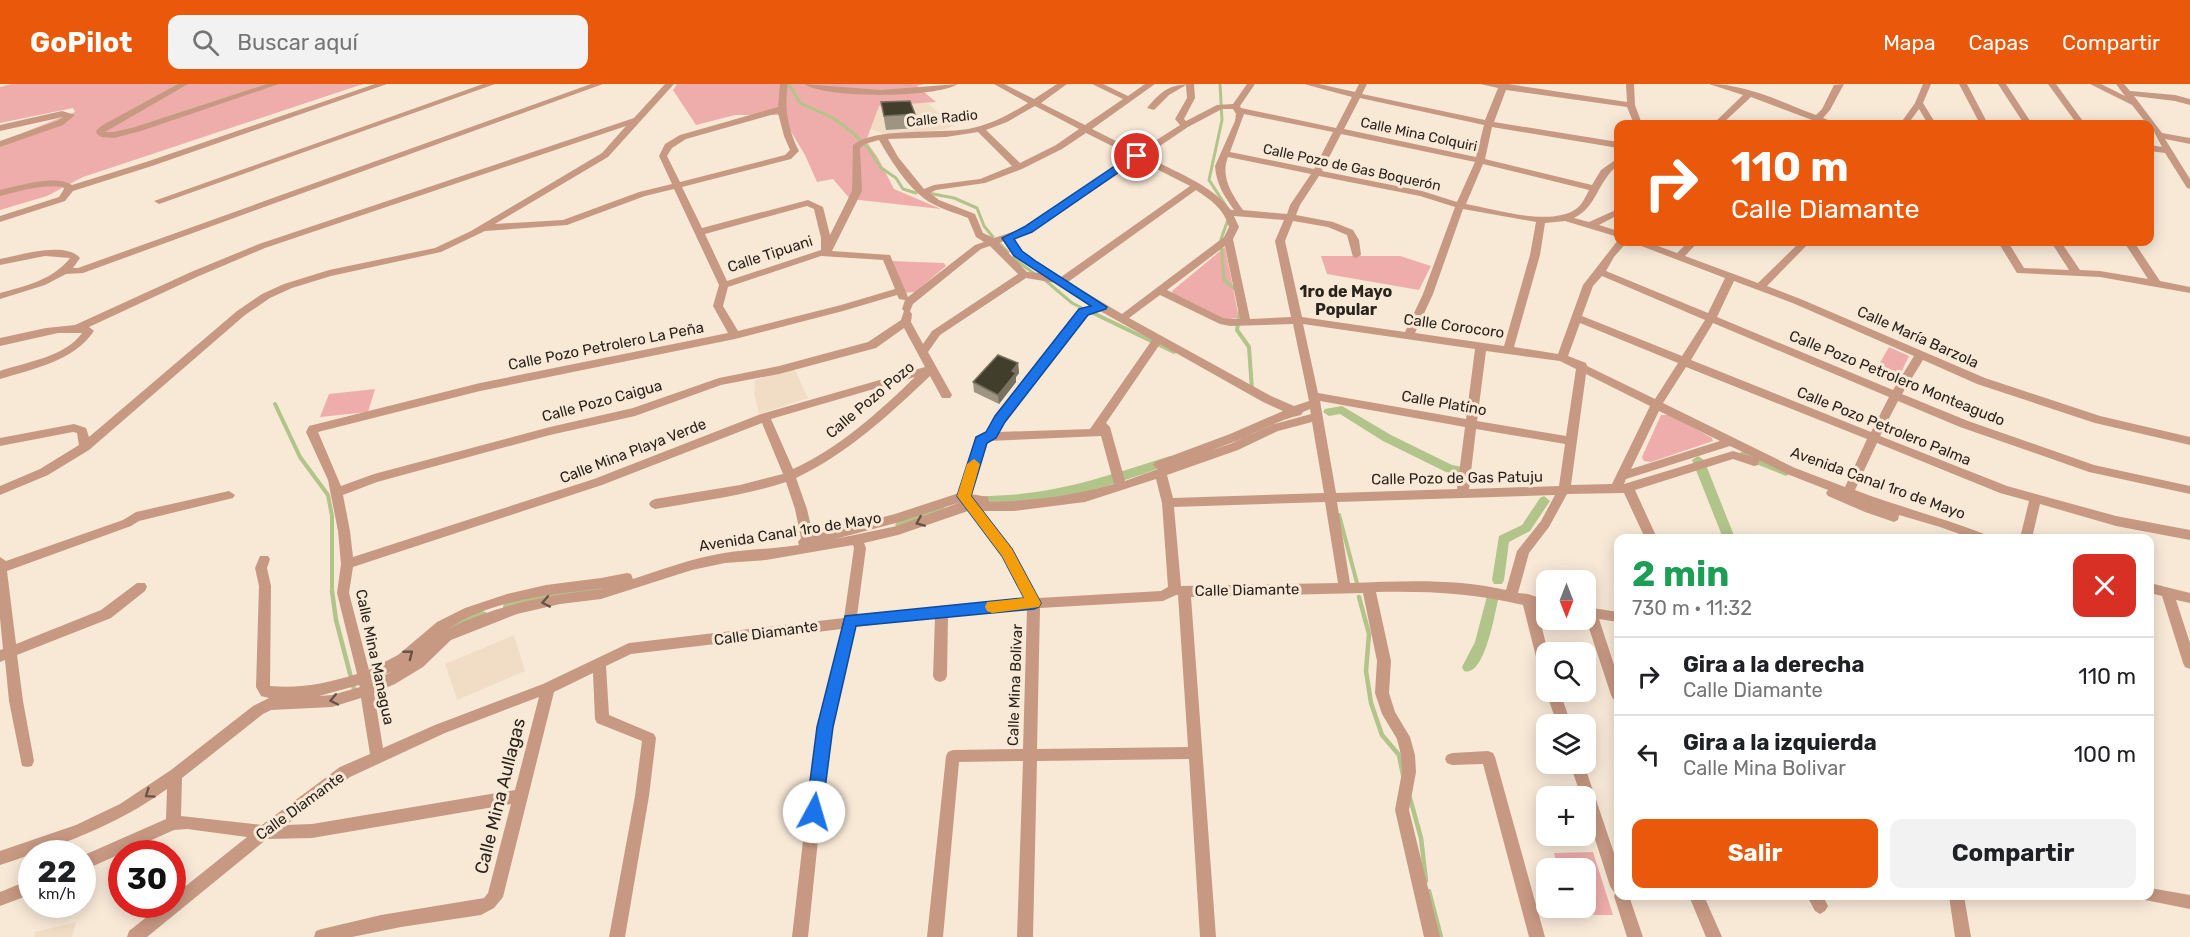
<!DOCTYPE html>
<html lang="es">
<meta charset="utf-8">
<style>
body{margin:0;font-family:Rubik,sans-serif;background:#f2f2f2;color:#202124;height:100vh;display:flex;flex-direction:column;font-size:22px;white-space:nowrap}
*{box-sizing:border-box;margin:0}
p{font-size:20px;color:#757577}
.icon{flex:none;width:33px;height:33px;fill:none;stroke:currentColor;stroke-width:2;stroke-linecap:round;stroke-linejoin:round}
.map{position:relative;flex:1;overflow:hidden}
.details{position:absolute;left:1614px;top:450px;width:540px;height:366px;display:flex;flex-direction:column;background:#fff;border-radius:12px;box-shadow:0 3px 15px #0003}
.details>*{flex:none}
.banner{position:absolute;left:1614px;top:36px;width:540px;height:126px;border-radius:12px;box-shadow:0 3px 15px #0003;background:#ea580c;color:#fff;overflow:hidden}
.needle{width:39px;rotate:180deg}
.controls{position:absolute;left:1536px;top:486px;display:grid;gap:12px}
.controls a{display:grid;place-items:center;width:60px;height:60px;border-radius:12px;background:#fff;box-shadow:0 3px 15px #0003;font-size:30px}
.speed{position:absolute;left:18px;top:756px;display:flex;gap:12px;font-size:30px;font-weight:700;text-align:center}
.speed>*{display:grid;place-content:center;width:78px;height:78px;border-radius:50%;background:#fff;box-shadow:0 3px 15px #0003;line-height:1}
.speed small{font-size:15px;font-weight:400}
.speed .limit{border:9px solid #d22;background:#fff;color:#111}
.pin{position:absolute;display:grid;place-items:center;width:51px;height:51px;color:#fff;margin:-26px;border:3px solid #fff;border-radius:50%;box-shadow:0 2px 6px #0007}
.me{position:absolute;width:66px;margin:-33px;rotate:6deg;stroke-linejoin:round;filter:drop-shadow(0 0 4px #0008)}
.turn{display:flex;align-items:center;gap:21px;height:126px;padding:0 18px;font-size:27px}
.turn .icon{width:78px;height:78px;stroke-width:2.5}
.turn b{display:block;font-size:42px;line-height:51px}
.round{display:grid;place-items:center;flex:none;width:63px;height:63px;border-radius:12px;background:#f2f2f2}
.headline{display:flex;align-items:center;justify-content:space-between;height:102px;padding:0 18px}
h1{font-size:36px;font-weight:700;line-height:45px;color:#1e9e55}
.primary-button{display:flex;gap:12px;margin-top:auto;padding:12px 18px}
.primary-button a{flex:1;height:69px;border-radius:12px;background:#ea580c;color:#fff;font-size:24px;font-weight:700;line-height:69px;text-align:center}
.primary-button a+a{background:#f2f2f2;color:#202124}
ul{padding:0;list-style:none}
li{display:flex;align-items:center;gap:18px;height:78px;padding:0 18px;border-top:2px solid #e0e0e0}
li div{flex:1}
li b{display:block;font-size:22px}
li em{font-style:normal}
header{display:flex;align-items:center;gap:36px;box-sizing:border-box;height:84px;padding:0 30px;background:#ea580c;color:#fff}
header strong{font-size:28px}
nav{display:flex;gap:33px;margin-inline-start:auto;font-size:21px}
.search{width:420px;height:54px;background:#f2f2f2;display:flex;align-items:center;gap:15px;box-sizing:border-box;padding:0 21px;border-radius:12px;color:#757577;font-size:22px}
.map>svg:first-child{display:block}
.built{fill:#f1ddc5}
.green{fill:#eeadaa}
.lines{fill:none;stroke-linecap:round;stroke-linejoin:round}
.stream-far2{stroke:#b1c48a;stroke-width:3}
.stream-far1{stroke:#b1c48a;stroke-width:4}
.stream{stroke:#b1c48a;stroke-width:4.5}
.canal{fill:#b1c48a;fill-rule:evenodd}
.minor{fill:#c79983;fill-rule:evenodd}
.wall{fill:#9d9482}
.shaded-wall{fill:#79715f}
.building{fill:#423e2c;stroke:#79715f;stroke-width:1.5}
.oneway{stroke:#695346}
.route{fill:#1a73e8;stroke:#114b97;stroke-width:1.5}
.slow{fill:#f59e0b}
.labels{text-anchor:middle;stroke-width:6;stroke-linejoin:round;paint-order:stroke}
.far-street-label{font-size:14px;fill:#2a241d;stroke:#f8e9d7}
.street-label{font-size:15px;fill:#2a241d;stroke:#f8e9d7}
.neighbourhood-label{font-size:16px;font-weight:bold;fill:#2a241d;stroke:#f8e9d7}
.near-street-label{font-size:18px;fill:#2a241d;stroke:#f8e9d7}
</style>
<header>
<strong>GoPilot</strong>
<div class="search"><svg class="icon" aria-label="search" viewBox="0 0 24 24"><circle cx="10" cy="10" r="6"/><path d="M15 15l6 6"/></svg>Buscar aquí</div>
<nav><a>Mapa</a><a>Capas</a><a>Compartir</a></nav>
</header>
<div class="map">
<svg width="2190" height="853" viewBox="0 0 2190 853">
<rect width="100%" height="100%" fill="#f8e9d7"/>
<g class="built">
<polygon points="926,18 954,41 946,45 932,47 884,50 870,45 879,21"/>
<polygon points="794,284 808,314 759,330 754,310 755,296"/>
<polygon points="514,551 525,587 457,616 445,580"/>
<polygon points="76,838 72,853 34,853 35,848"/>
</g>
<g class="green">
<polygon points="11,0 363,0 83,93 47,112 0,126 0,58 75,28 73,24 0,39 0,3"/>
<polygon points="677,0 924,0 917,2 936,18 879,22 866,57 878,74 894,105 941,125 850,115 833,95 817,98 805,71 781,31 735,31 696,41 673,6"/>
<polygon points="1225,163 1239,234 1221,234 1173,210 1172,207"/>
<polygon points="1321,172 1400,172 1431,182 1419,206 1327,190"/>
<polygon points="891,177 944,179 946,182 915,208 903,209"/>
<polygon points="1889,263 1909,272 1900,291 1878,282"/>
<polygon points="375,305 368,328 320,333 329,310"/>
<polygon points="1661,331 1670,331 1712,354 1713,357 1651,378 1644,377 1642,373"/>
<polygon points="1593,768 1613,831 1572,831 1569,824 1586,824 1586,784 1558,784 1554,769"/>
</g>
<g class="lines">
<g class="stream-far2">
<polyline points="789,0 800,19 833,34 852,48 869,65 880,83 896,94 903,105 916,109"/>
<polyline points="1220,0 1222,36 1209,96 1226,122"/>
<polyline points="928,109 954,114 977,124 984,142 993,153"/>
<polyline points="1229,133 1221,155 1224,196 1236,206"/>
<polyline points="998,158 1008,168"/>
<polyline points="1013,174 1036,191"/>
<polyline points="1045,196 1072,219 1092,229"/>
</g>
<g class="stream-far1">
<polyline points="1089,227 1174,268"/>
<polyline points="1240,228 1237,246 1249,263 1252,306"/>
<polyline points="275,320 300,373 328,411 332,432 332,509"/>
<polyline points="1339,431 1357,499"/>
</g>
<g class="stream">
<polyline points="332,507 336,536 354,605"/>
<polyline points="1359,513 1369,550 1366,587 1371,619 1382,651 1399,671 1403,691"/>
<polyline points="1410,714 1421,754 1426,797"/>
<polyline points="1429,807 1441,853"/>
</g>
<g class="canal">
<polygon points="1342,322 1391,351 1452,381 1463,383 1465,386 1459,390 1446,388 1383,357 1340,330 1329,332 1323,328 1325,325"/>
<polygon points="1745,367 1790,385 1792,388 1786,392 1741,374 1739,371 1741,368"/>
<path d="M1170 372 1176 376 1174 379C1115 400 1053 423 989 422 981 422 973 423 968 417L974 412C1050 413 1100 394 1170 372Z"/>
<polygon points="1698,372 1704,376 1735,454 1723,454 1692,376"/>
<polygon points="1544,412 1550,417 1530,447 1509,458 1504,496 1502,500 1494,500 1492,496 1499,452 1522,441 1540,414"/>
<polygon points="939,418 943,420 945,423 943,426 905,444 897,444 895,441 897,438"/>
<polygon points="618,496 622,497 624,501 622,505 618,506 548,517 509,528 504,527 503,523 504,519 548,507"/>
<path d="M1493 507 1497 508 1499 512C1495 527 1485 594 1464 587L1462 583 1475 558 1487 512 1489 508Z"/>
<path d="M481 527 486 528 487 532 486 536C478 538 469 540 461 544 452 548 446 559 435 556L433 552C443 536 464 532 481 527Z"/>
</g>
<g class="minor">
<polygon points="178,0 188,0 105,48 114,48 135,43 267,0 279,0 141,47 114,54 101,53 97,50 96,47 101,42"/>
<path d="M375 0H387L152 82 73 107 65 117 0 138V132L59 113 64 105 63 103C42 100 21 107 0 112V106C18 102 56 90 72 101L146 78Z"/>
<polygon points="483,0 495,0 162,119 159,120 154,117"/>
<path d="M591 0H603L83 189 66 190 45 201 0 215V209C25 202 53 196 70 174L45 172 0 181V175C20 171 66 157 80 174L73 184H78Z"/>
<path d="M665 0H674L608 73 495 140 563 136 639 108 672 100 659 72 665 60 680 51 778 23 780 0H788C784 24 788 46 799 67L791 75 682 103 702 144 808 116 823 123 830 151 852 107 853 61C875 43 938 50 968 45 990 41 1009 31 1028 19L994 0H1004L1034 15 1057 0H1067L1041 19 1085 41 1123 15 1092 0H1103L1128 12 1145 0H1155L1092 45 1138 68 1180 41 1175 35 1187 14 1186 1 1169 11 1154 26 1147 24C1162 6 1170 0 1194 0L1195 14 1184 35 1186 37 1217 21 1233 20 1247 0H1255L1240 22 1241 24 1336 44 1352 13 1304 0H1319L1355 8 1359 0H1367L1362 10 1485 36 1498 4 1480 0H1508L1627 18 1626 0H1634L1635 21 1642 40H1634L1627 23 1506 6 1494 38 1618 58V64L1492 43 1485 75 1592 101 1601 86 1618 74V81C1597 98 1597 123 1574 134L1589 138 1618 125V131L1599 141 1618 147V153L1565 137 1545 139 1540 171 1514 263 1558 270 1583 201 1618 156V158H1627L1614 173 1606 187 1708 229 1725 194 1636 160 1634 158H1647L1677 169 1688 158H1698L1685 172 1758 199 1800 158H1810L1767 202 1803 216 1985 294 2100 332 2190 353V361L2095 339 1977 300 1923 276 1902 310 1968 337 2094 381 2190 402V410L2089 388 1960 343 1898 317 1880 352 2007 402 2116 432 2190 446V456L2116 442 2040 420 2032 454H2020L2029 417 2000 409 1877 359 1855 406C1899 423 1944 434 1987 451L1989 454H1971L1940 443 1899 431 1898 436 1894 438 1865 428 1828 412 1826 409 1828 406 1787 390 1759 376 1758 381 1754 382 1733 375 1635 406 1657 454H1645L1624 409 1567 410 1549 443 1529 469 1518 509 1528 510 1546 516V526L1537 524 1548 568H1546V591L1541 589 1539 585 1523 521C1472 509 1428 507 1376 508L1391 577 1389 609 1395 628 1410 653 1415 671 1416 688 1409 726 1440 853H1424L1395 726 1402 688 1401 671 1397 655 1382 630 1375 609 1377 577 1363 509 1191 513 1216 853H1200L1189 675 1037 677 1033 853H1017L1023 677 959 678 943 853H927L946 672 948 668 953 666 1023 665 1027 525 948 532 947 592 945 596 940 598 935 596 933 592 935 533 855 543 826 678 808 853H792L812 678 842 545 631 570 606 582 609 631 654 650 656 654 649 712 625 853H609L635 712 642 657 597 639 595 635 593 589 554 608 503 813 494 824 481 831 401 843 352 853H314L316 847 322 845 381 831 484 814 488 809 511 720 312 754 267 755 147 853H127L129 847 163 820H172V813L247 753 187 745 174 746 82 787V772L166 735 167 705C116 742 58 762 0 781V767L76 741 120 720 171 686 253 622 269 614 261 612 256 603 259 502 255 484 260 472H268L270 475 267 484 271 502 270 602C300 605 328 599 357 590L337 509 341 480 338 447 328 396 306 348 309 342 480 299 728 249 713 222 719 201 674 105 645 112 567 141 485 147 441 168 331 192 292 204 270 214 245 231 89 366 48 391 0 411V402L40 385 79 361 77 349 73 348 0 362V354L74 340 86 344 89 353 237 227 262 210 284 200 329 186 435 164 471 147 602 69 626 42 265 164 199 192 89 243 94 247C74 277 33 285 0 295V287C26 278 65 273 82 249H58L0 262V254L46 244 75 241 191 188 259 160 634 34ZM1360 14 1484 41 1476 73 1344 45ZM1035 22 1079 45 1056 61 1020 79 986 46 1007 38ZM1222 25H1233L1236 30 1235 37 1215 82C1216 99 1224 112 1234 126H1231C1211 100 1173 87 1145 72L1188 43ZM778 29 784 52 790 66 785 71 680 98 667 72 672 64 686 55ZM1244 30 1333 48 1314 85 1230 68ZM978 48 1012 82 980 95 934 101 924 105 898 73 888 55 946 53ZM1086 49 1132 72 1025 144 994 154 983 149 975 130 939 116 930 109 936 106 985 99 1022 85 1062 65ZM1341 50 1475 78 1457 118 1422 107 1322 87ZM879 56C891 77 911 109 933 120 944 126 956 129 968 134L976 153 984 158 975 161 908 213 890 171 832 167 862 107 860 64 865 60ZM1228 73 1311 90 1290 121 1287 130 1243 126C1232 110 1220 93 1228 73ZM1139 76 1190 102 1061 193 1021 167 1012 155 1031 148ZM1483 80 1589 106C1586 112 1582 121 1576 125 1550 143 1495 125 1466 120ZM1319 92 1420 112 1455 123 1423 210 1405 248 1302 233 1285 157 1293 137 1328 143 1347 151 1353 173 1356 174 1361 171 1359 156 1353 146 1333 138 1296 131 1300 121ZM1196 106C1211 116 1224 125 1229 143L1224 153 1122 230 1068 198ZM807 122 814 125 821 154V166L727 197 705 150ZM1463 125 1536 138 1530 171 1504 262 1415 249 1433 210ZM1234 132 1284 136 1275 157 1291 233 1250 235 1233 155 1239 143ZM1004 157 1015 171 1040 189 1027 188 999 159ZM990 162 1018 190 932 247 923 260 911 238 912 230 910 227 913 220 981 165ZM1225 162 1240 235 1223 234 1167 206ZM821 172 883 176 895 205 841 221 738 247 723 222 728 203ZM1602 192 1705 236 1682 272 1582 232 1593 202ZM1026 194 1056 199 1092 222 1079 226 996 332 987 349 981 350 977 354 959 409 895 430 813 451 807 425 796 394C847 370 890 330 930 292L942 314H950L952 311 928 268 940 251ZM1734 197 1795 220 1914 272 1893 306 1717 233ZM897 211 899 215 905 216 902 225 904 227 901 236 868 258 779 282 719 294 633 324 550 343 374 390 341 402 318 348 480 307 735 255 843 227ZM1160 211 1220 240 1230 242 1293 240 1309 317 1294 322 1271 312 1129 234ZM1100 227 1152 256 1090 345 998 348 1004 338 1087 230ZM1580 239 1678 279 1655 315 1587 282 1586 279 1568 272ZM1713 239 1889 313 1871 348 1691 276ZM1303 240 1475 265 1466 335 1318 309ZM904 244 925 283 761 330 594 395 353 473 350 447 343 411 377 398 550 351 635 332 721 301 779 290 876 264ZM1160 260 1263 318 1283 327 1230 350 1155 378 1153 381 1158 385 1125 397 1110 343 1106 339ZM1486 267 1560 277 1576 285 1566 352 1477 337ZM1686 283 1867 355 1845 403 1795 384 1663 319ZM1586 290 1650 322 1612 400 1571 401ZM915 293C879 328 839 364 793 385L771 335ZM1320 317 1465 343 1457 405 1336 409ZM1310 325 1311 330 1271 341 1230 360 1184 376C1201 370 1219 364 1236 357 1258 348 1278 336 1301 331L1303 328ZM1659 327 1720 357 1631 385ZM1312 338 1324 409 1173 414 1167 391 1238 366 1278 347ZM762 339 783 390 740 401 655 415 651 417 649 420 651 423 655 425C699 417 743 412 786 398L795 425 801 454 798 458 799 461C774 465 749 465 724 469 693 474 663 485 633 495L631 490 627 489 601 494 546 501 507 510 465 524 437 538 398 571 369 586 349 509 353 483 602 401ZM1476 345 1565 360 1559 402 1469 405ZM1101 352 1114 400C1074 412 1031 417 989 418L988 413 971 410 988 357ZM1730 362 1753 373 1733 367 1624 400 1626 395ZM1156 395 1162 419 1168 503 1161 507 1038 514 1011 466 982 427H1014L1085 418ZM1555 411 1541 437 1517 467 1506 506C1455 494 1402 497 1350 499L1337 418ZM961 418 897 442 835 455 896 439ZM1325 418 1338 499 1181 502 1174 423ZM968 427 1003 472 1025 515 857 532 866 464 864 459 898 451ZM853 461 854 464 844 534 629 559 543 600 435 641 383 664 374 609 395 600 423 583 451 556 517 530 560 520 601 515 692 486 725 479 766 476ZM603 504 601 505C549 511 496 521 448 545 491 515 553 511 603 504ZM1176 511H1178L1188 663 1037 665 1040 524 1163 517ZM393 587 372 598V596ZM359 601 360 603 332 611 319 612ZM539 613 515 706 312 740 286 741 350 693 445 649ZM361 614 370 670 340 683 262 741 181 732 182 694 263 630 271 626 332 623Z"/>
<path d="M804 0 881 6 958 0C936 14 826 15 804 0Z"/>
<path d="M1709 0C1746 0 1782 18 1816 31L1822 25 1834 1 1844 0 1830 26 1823 34 1833 38 1834 40 1819 39 1817 40H1809L1812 36 1751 13 1722 40H1713L1743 11Z"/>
<polygon points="1923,0 1931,0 1923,19 1936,40 1928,40 1919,25 1908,40 1900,40 1915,19"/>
<polygon points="1959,0 1967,0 1988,40 1980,40"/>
<polygon points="1998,0 2006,0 2032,40 2024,40"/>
<polygon points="2048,0 2056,0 2085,40 2077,40"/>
<polygon points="2090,0 2101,0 2125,12 2116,0 2124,0 2130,7 2175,11 2190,15 2190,21 2175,17 2134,12 2162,49 2190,54 2190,60 2165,55 2190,95 2190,105 2187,104 2165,69 2150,67 2150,61 2162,63 2150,40 2147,40 2132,21"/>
<polygon points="62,27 75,31 63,41 0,63 0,57 57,37 63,33 0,47 0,41"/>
<polygon points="1998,158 2008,158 2024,184 2069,186 2051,158 2061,158 2080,186 2100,187 2148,195 2124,158 2134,158 2160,197 2190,203 2190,209 2100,193 2017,189"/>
<polygon points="229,407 235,411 233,414 139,437 131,442 7,487 16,560 101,526 137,499 145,499 147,503 145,507 111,534 17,571 23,617 34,677 32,682 27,683 22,682 9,617 5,576 0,578 0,566 3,565 0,534 0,473 6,477 123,436 136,428"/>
<polygon points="2150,499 2190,509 2190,519 2176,516 2190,559 2190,585 2185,583 2183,579 2162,512 2150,509"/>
<polygon points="1586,523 1618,528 1618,538 1599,535 1618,593 1618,617 1613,615 1611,611 1586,535"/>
<polygon points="1546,608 1560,608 1571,640 1557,640"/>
<polygon points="1488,667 1493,669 1495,673 1545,853 1529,853 1483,680 1452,681 1447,679 1445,675 1447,671 1452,669"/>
<polygon points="1570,680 1584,680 1618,781 1618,812 1629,812 1643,853 1627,853 1614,812 1616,808 1613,807 1610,802 1586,727 1586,712 1581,712"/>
<polygon points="32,795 32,810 0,822 0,808"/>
<polygon points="2150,804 2190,811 2190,825 2145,816 2143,812 2150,812"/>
<polygon points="1689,812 1704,812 1722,853 1706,853"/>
<polygon points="1807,812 1823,812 1828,822 1825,827 1820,830 1815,827"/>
<polygon points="1949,812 1964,812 1971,853 1955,853"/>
</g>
</g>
<g class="wall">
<polygon points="881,18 915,30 917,44 886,46"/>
<polygon points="1018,279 1019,289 1016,293 1016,298 999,320 974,308 973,298"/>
</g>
<polygon class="shaded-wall" points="1018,279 1019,289 1016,293 1016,298 999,320 998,311 1012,287"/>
<g class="building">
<polygon points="910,17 915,30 884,32 881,18"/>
<polygon points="998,271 1018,279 1012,287 1016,289 998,311 973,298"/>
</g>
<defs><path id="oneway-chevron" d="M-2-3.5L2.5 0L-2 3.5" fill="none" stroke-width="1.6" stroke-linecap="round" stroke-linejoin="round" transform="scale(1.5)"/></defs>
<g class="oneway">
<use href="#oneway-chevron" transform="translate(920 438) rotate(157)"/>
<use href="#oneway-chevron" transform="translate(546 518) rotate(169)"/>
<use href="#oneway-chevron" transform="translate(409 570) rotate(-38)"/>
<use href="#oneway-chevron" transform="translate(334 616) rotate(168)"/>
<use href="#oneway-chevron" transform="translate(149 710) rotate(145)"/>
</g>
<polygon class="route" points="1134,69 1142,72 1032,148 1014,155 1022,167 1037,178 1107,223 1106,225 1088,231 1005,338 996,354 987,359 971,412 1012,465 1041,519 1039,523 1034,525 856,542 833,643 822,728 820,733 814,735 808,733 806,728 817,643 845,532 1024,514 1002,472 957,412 976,353 986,348 995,332 1079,225 1091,222 1014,172 1002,154 1024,143"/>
<polygon class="slow" points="974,375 980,380 971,412 1012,465 1041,519 1039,523 992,529 987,527 985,523 987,518 1024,514 1002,472 957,412 967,380"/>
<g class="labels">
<g class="far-street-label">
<text transform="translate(942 34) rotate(-6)" y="5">Calle Radio</text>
<text transform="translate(1419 50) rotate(12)" y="5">Calle Mina Colquiri</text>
<text transform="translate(1352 83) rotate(12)" y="5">Calle Pozo de Gas Boquerón</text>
</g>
<g class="street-label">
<text transform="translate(770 170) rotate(-18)" y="5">Calle Tipuani</text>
<text transform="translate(1454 242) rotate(8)" y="5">Calle Corocoro</text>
<text transform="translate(1918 253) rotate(24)" y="5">Calle María Barzola</text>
<text transform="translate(606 262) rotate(-11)" y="5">Calle Pozo Petrolero La Peña</text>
<text transform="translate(1897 294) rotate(22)" y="5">Calle Pozo Petrolero Monteagudo</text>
<text transform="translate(870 316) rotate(-40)" y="5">Calle Pozo Pozo</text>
<text transform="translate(602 317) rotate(-15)" y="5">Calle Pozo Caigua</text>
<text transform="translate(1444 319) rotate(10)" y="5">Calle Platino</text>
<text transform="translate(1884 342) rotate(22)" y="5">Calle Pozo Petrolero Palma</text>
<text transform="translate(633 367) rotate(-21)" y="5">Calle Mina Playa Verde</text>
<text transform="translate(1457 394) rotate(-1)" y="5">Calle Pozo de Gas Patuju</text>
<text transform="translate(1878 399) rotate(20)" y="5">Avenida Canal 1ro de Mayo</text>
<text transform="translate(790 448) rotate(-9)" y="5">Avenida Canal 1ro de Mayo</text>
<text transform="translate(1247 506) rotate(-1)" y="5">Calle Diamante</text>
<text transform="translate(766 549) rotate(-8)" y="5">Calle Diamante</text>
<text transform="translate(375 573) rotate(78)" y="5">Calle Mina Managua</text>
<text transform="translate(1015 601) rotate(-88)" y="5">Calle Mina Bolivar</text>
<text transform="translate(300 722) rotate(-36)" y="5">Calle Diamante</text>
</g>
<g class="neighbourhood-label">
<text x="1346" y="213">1ro de Mayo<tspan x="1346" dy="18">Popular</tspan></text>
</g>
<g class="near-street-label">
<text transform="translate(500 712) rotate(-76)" y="6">Calle Mina Aullagas</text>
</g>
</g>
</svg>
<div class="controls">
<a><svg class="needle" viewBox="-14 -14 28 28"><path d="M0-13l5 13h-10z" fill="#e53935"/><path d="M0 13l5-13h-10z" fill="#757577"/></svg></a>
<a><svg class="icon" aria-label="search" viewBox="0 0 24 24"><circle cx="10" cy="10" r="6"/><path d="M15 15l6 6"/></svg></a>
<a><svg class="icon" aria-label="layers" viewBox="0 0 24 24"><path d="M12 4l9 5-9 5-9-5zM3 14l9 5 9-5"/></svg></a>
<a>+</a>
<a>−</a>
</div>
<div class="speed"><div>22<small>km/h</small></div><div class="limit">30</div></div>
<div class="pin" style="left:1137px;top:72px;background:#d93025"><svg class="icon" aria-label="arrive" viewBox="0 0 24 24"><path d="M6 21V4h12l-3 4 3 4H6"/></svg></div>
<svg class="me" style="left:814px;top:728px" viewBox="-20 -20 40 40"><circle r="19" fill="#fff"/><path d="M0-13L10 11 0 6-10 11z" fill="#1a73e8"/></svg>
<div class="banner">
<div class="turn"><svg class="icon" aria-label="right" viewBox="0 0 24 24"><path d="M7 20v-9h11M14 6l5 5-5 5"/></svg><div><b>110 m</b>Calle Diamante</div></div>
</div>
<section class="details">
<div class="headline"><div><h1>2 min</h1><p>730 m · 11:32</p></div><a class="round" style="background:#d93025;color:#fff"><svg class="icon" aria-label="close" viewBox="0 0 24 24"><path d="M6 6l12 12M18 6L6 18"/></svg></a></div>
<ul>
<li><svg class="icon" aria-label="right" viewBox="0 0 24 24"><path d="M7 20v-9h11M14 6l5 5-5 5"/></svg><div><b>Gira a la derecha</b><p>Calle Diamante</p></div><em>110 m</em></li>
<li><svg class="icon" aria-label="left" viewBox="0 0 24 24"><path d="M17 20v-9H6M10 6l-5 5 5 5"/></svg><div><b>Gira a la izquierda</b><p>Calle Mina Bolivar</p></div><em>100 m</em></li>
</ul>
<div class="primary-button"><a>Salir</a><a>Compartir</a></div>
</section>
</div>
